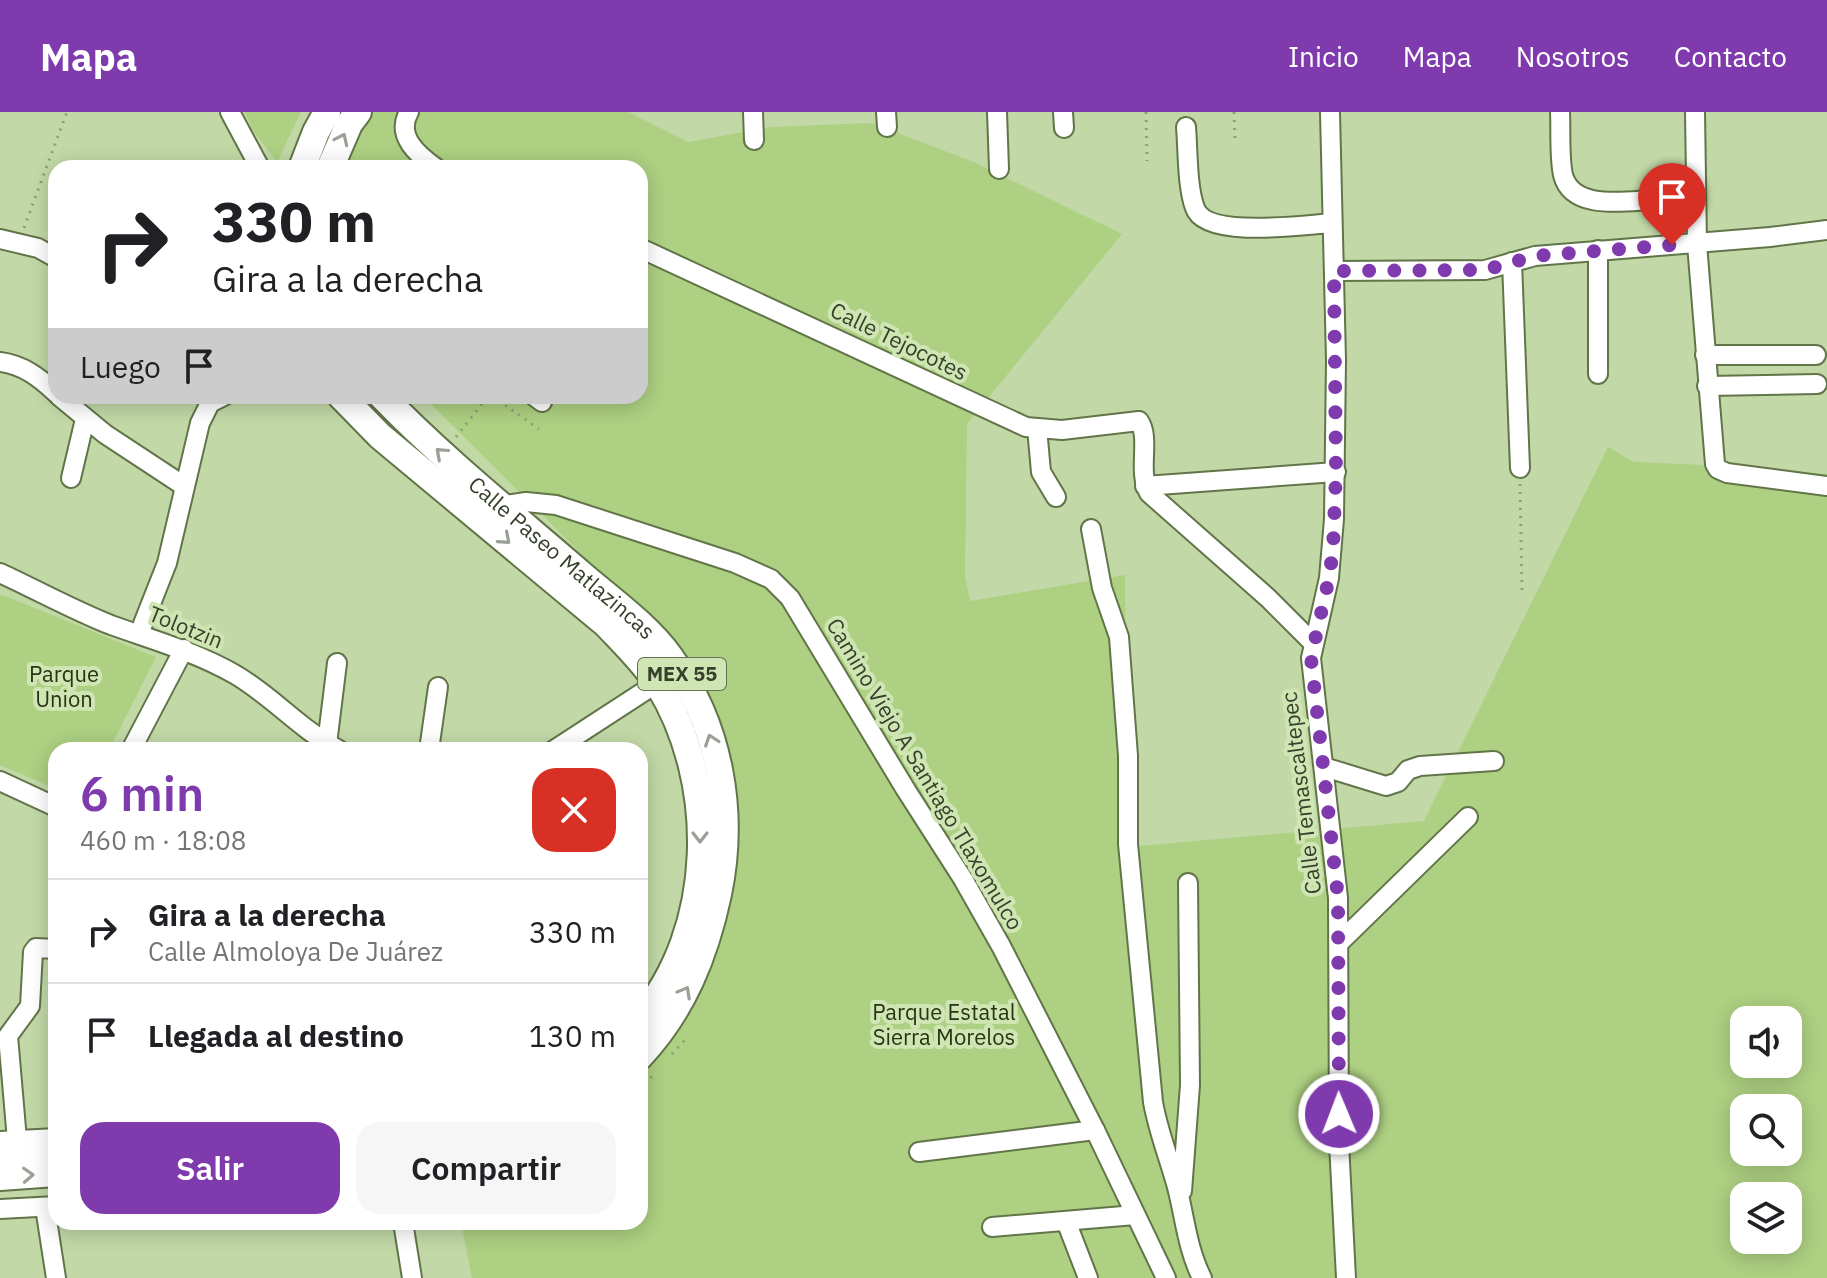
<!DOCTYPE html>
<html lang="es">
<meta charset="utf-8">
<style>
body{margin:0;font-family:"IBM Plex Sans",sans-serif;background:#f6f6f6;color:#202124;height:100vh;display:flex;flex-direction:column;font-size:30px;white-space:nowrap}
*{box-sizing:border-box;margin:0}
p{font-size:26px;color:#757577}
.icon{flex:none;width:44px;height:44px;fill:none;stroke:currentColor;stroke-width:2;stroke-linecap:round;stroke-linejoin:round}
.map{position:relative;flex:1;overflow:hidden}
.panel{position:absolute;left:48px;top:630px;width:600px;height:488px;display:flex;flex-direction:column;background:#fff;border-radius:24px;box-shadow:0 4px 20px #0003}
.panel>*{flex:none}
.top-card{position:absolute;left:48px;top:48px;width:600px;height:244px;border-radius:24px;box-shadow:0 4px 20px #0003;background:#fff;color:#202124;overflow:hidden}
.tools{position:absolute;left:1730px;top:894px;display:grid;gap:16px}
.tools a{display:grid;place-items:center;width:72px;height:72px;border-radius:16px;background:#fff;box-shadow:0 4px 20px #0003;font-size:40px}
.pin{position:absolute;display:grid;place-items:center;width:68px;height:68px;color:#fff;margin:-82px -34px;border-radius:50% 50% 50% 0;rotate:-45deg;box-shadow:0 0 8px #0007}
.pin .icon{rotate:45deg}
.me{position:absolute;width:88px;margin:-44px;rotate:359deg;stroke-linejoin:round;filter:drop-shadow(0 0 6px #0008)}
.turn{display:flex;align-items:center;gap:28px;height:168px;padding:0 32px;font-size:36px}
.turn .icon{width:104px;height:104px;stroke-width:2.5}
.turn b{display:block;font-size:56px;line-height:68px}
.then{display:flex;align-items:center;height:76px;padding:0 32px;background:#0003;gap:16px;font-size:30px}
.round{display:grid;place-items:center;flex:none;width:84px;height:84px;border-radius:24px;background:#f6f6f6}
.overview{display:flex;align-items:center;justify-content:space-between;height:136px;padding:0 32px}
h1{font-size:48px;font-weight:600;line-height:60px;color:#7f3bae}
.button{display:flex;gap:16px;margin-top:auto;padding:16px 32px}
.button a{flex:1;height:92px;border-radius:24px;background:#7f3bae;color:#fff;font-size:32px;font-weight:600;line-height:92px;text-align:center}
.button a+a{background:#f6f6f6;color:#202124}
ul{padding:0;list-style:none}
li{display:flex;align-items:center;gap:24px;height:104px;padding:0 32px;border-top:2px solid #e0e0e0}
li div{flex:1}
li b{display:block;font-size:30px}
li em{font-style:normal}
header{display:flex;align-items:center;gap:48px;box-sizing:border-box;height:112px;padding:0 40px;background:#7f3bae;color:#fff}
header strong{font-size:38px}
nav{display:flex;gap:44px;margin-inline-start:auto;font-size:28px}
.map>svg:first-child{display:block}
.green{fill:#add082;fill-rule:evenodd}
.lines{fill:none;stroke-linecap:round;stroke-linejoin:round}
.minor-casing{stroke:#617548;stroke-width:22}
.highway-casing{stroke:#617548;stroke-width:30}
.path{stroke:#8ea079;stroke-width:3;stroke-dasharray:2 6;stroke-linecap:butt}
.minor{stroke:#fff;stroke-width:18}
.highway{stroke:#fff;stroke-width:26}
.oneway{stroke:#9aa095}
.route{stroke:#7f3bae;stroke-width:14;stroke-dasharray:0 25.2}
.labels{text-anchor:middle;stroke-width:8;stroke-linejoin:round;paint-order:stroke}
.shield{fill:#cfe6b4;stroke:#647254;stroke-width:2}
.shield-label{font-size:20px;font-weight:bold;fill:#36402b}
.street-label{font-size:22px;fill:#36402b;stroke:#cfe6b4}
.park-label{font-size:22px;fill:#273514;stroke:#cfe6b4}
</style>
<header>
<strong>Mapa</strong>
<nav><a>Inicio</a><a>Mapa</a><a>Nosotros</a><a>Contacto</a></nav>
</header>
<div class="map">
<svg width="1827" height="1166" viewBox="0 0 1827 1166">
<rect width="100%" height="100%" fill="#c2d9a7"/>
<g class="green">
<polygon points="245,0 301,0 277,50 252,17"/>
<path d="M335 0H628L688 30 771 15 872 11 976 51 1122 122 967 312 965 465 970 489 1125 463 1127 735 1424 709 1608 335 1634 350 1752 355 1827 362V1166H472L461 1110H640V918L727 705 694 554 423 284H640V56H318L319 47ZM1744 908H1788V952H1744ZM1744 996H1788V1040H1744ZM1744 1084H1788V1128H1744Z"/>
<polygon points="0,482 156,545 109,638 56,638 56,677 0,653"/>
</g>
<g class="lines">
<defs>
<g id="minor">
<polyline points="230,0 260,56"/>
<path d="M409 0C395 24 418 43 436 56"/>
<polyline points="753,0 754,28"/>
<polyline points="886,0 887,15"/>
<polyline points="997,0 999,57"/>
<polyline points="1063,0 1064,16"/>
<polyline points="1330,0 1336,248 1334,407 1329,466 1311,546 1338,786 1339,1031 1346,1166"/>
<path d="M1560 0C1561 20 1559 44 1563 63 1572 99 1626 89 1652 88"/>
<polyline points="1695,0 1697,132 1715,352 1718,357 1727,361 1827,374"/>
<path d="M1186 15C1188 39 1187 75 1195 96 1205 127 1305 113 1332 111"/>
<polyline points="0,127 38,136 56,146"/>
<path d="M640 136 1026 315 1062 318 1139 309C1151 326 1137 359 1149 381L1268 486 1312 530"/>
<polyline points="1598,138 1598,262"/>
<polyline points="1512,150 1520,356"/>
<polyline points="1334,159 1485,158 1535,144 1770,125 1827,118"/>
<polyline points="1705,243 1816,243"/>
<path d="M0 250C23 253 39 265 56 281"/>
<polyline points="1707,274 1817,272"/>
<polyline points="59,284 105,322 184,374"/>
<polyline points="534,284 542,290"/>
<polyline points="1037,316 1041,360 1056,385"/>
<polyline points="71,366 85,307"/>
<polyline points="1145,374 1336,360"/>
<polyline points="493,395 526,390 556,393 735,451 771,467 790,486 906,678 963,767 1001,834 1095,1018 1166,1166"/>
<path d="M1091 417 1102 476 1119 525 1128 644V732L1153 990C1158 1019 1169 1046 1177 1075 1185 1106 1187 1136 1202 1166"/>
<path d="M0 461C37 478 73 498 111 513 153 528 196 540 236 563 273 585 301 618 339 638"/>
<polyline points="139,522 167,451 200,311 210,291 224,284"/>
<polyline points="327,632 337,551"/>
<polyline points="131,638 184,537"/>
<polyline points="429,638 438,575"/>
<polyline points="554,638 657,571"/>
<polyline points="1324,655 1386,674 1398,670 1408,658 1420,654 1494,649"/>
<polyline points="0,669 56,695"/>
<polyline points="1339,831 1468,705"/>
<polyline points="17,1028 8,924 30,894 33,840 36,836 56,837"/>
<polyline points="0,1029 56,1026"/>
<polyline points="919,1040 1095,1018"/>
<polyline points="1182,1079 1190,973 1188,771"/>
<polyline points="45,1095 56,1166"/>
<polyline points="0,1097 56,1094"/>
<polyline points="1066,1109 1088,1166"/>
<polyline points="403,1110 412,1166"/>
<polyline points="992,1115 1135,1103"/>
</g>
<g id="highway">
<polyline points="302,56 316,20 327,0"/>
<polyline points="330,56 349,12 358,0"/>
<path d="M341 284 380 324 606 512C624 531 644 550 658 572 719 670 717 818 640 907"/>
<path id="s1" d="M382 284C444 348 514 404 581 462 611 488 647 513 670 545 720 613 735 700 718 782 705 843 683 898 640 944"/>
<polyline points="0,1044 56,1040"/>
<polyline points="0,1065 56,1061"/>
</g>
</defs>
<use href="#minor" class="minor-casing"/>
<use href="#highway" class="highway-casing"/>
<g class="path">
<polyline points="1146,0 1147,49"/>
<polyline points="1234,0 1235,29"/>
<polyline points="24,116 67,0"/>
<polyline points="492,284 539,317"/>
<polyline points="456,325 488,284"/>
<polyline points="1520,372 1522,480"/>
<polyline points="672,942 684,929 683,923"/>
<polyline points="640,978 656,960"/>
</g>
<use href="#minor" class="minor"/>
<use href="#highway" class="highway"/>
</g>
<defs><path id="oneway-chevron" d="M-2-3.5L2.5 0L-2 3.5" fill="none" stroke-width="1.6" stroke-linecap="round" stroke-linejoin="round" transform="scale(2)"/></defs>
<g class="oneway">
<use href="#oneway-chevron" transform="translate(342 27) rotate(-65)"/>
<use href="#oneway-chevron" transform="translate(441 341) rotate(-138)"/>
<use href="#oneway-chevron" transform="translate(505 427) rotate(41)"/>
<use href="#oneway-chevron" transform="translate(711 628) rotate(-109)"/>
<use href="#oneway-chevron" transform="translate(700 725) rotate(90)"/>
<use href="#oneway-chevron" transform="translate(685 880) rotate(-61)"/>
<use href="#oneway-chevron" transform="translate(28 1063) rotate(-3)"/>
</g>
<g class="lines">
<polyline class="route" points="1339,1002 1338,786 1311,546 1329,466 1333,438 1336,360 1334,159 1485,158 1535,144 1672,133"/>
</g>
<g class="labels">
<rect class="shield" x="638" y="546" width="88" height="32" rx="6"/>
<g class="shield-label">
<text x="682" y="569">MEX 55</text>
</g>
<g class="street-label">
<text transform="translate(899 229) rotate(26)" y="8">Calle Tejocotes</text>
<text dy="8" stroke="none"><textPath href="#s1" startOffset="242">Calle Paseo Matlazincas</textPath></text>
<text transform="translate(186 515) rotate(22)" y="8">Tolotzin</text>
<text transform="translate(925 662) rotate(59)" y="8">Camino Viejo A Santiago Tlaxomulco</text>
<text transform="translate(1301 681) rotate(-97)" y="8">Calle Temascaltepec</text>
</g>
<g class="park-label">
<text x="64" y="570">Parque<tspan x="64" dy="25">Union</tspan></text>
<text x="944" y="908">Parque Estatal<tspan x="944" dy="25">Sierra Morelos</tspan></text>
</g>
</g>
</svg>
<div class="tools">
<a><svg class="icon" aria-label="sound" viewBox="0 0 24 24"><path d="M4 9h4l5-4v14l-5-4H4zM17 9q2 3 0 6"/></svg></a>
<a><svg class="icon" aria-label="search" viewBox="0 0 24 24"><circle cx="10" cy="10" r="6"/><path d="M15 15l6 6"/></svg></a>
<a><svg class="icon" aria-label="layers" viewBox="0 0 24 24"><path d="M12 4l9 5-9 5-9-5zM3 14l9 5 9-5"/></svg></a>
</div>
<div class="pin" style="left:1672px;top:133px;background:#d93025"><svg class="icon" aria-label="arrive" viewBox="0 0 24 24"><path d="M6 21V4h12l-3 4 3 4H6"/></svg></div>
<svg class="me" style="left:1339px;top:1002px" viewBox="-20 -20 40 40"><circle r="17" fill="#7f3bae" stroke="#fff" stroke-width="3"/><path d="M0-11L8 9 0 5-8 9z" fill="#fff"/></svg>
<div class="top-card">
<div class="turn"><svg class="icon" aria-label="right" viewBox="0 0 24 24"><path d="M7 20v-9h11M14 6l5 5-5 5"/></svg><div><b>330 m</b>Gira a la derecha</div></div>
<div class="then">Luego<svg class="icon" aria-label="arrive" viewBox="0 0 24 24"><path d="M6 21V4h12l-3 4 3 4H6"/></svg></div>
</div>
<section class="panel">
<div class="overview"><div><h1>6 min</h1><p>460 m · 18:08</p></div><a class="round" style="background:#d93025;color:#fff"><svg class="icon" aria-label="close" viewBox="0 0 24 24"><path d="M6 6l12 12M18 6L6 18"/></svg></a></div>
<ul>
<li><svg class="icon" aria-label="right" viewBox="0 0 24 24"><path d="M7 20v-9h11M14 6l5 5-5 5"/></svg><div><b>Gira a la derecha</b><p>Calle Almoloya De Juárez</p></div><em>330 m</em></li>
<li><svg class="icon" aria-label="arrive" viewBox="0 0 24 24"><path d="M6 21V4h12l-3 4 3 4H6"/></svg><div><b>Llegada al destino</b></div><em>130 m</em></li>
</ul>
<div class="button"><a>Salir</a><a>Compartir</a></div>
</section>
</div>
